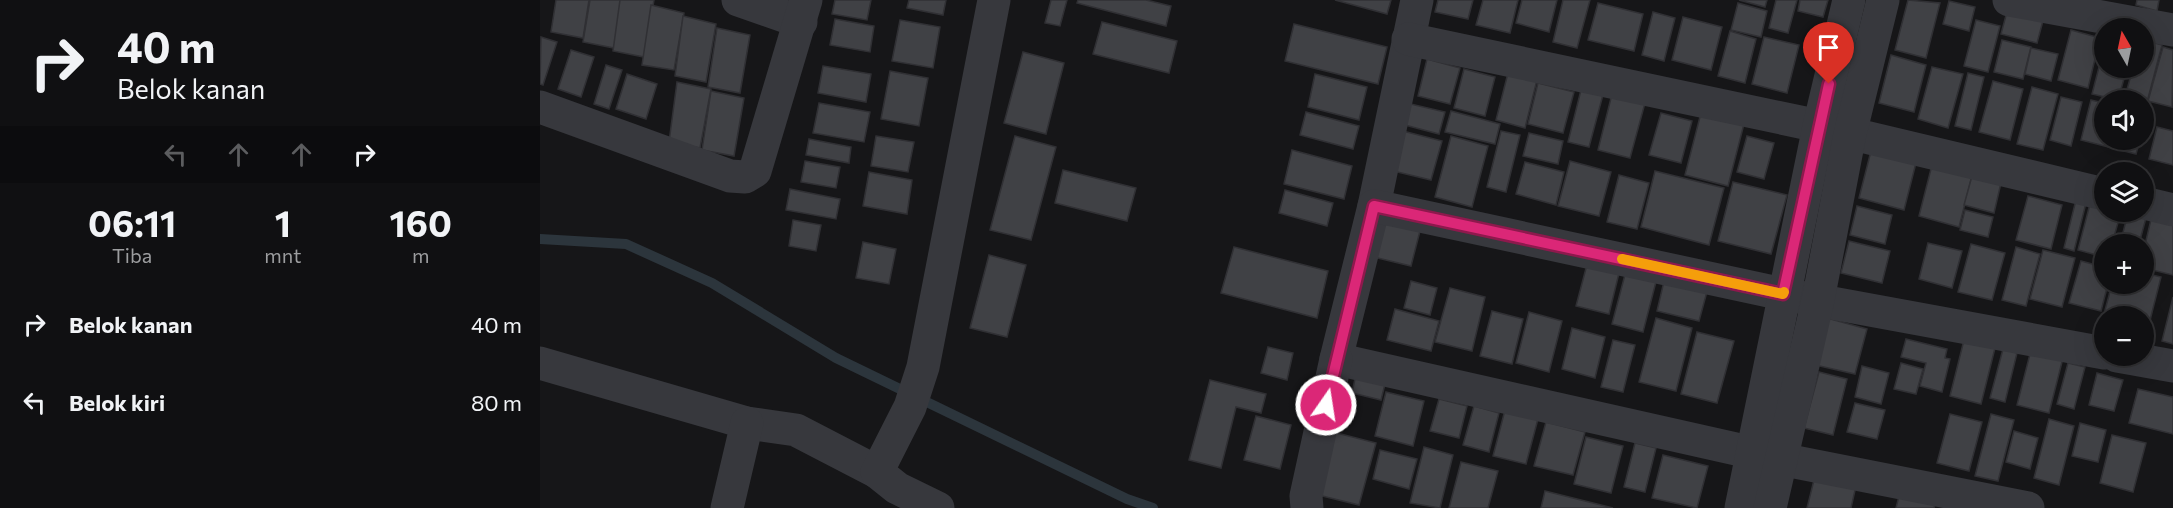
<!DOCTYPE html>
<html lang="id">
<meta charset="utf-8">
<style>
body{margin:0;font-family:Commissioner,sans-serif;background:#19191b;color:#f1f3f6;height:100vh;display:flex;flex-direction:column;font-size:22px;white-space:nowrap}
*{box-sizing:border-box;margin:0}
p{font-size:20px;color:#9c9d9f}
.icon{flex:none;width:33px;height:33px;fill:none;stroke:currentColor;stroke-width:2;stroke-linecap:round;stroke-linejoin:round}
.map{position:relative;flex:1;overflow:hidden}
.panel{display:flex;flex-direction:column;background:#101012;width:540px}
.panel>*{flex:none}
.hud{background:#101012;color:#f1f3f6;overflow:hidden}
.needle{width:39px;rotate:351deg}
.controls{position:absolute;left:1554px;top:18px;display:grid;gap:12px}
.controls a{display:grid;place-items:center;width:60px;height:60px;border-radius:50%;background:#101012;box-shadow:0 6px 24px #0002,0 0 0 2px #303032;font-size:30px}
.pin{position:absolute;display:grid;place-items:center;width:51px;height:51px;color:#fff;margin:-62px -26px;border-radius:50% 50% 50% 0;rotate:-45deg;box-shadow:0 0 6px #0007}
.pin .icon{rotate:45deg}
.me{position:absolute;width:66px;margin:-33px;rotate:13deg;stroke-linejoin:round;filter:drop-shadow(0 0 4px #0008)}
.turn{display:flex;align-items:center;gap:21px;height:126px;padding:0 18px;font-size:27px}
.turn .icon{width:78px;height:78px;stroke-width:2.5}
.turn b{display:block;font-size:42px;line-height:51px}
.lanes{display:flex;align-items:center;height:57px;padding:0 18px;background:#0003;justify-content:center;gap:30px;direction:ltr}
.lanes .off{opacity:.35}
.eta{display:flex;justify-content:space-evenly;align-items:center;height:102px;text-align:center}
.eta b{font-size:36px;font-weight:700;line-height:42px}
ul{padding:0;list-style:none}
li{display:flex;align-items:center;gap:18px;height:78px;padding:0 18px}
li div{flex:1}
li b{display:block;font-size:22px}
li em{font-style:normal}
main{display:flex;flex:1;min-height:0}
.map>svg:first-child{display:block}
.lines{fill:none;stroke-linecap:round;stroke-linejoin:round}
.stream{stroke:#2c353c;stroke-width:10}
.building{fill:#404145;stroke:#303034;stroke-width:1.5}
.minor{stroke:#37383d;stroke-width:33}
.route-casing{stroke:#8e194d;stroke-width:15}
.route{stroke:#db2777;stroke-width:10}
.slow{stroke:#f59e0b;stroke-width:10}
</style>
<main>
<section class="panel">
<div class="hud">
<div class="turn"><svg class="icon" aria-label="right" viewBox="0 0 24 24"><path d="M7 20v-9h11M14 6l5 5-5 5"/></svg><div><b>40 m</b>Belok kanan</div></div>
<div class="lanes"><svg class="icon off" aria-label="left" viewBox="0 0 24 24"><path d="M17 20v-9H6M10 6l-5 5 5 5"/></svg><svg class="icon off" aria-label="ahead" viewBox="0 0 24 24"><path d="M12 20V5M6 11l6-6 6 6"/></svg><svg class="icon off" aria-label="ahead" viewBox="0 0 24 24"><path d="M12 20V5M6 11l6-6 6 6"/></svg><svg class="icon" aria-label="right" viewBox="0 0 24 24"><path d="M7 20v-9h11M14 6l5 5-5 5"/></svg></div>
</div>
<div class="eta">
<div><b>06:11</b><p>Tiba</p></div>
<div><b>1</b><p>mnt</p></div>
<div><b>160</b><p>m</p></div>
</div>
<ul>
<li><svg class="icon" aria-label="right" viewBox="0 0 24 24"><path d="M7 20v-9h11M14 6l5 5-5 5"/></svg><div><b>Belok kanan</b></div><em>40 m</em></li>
<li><svg class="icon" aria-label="left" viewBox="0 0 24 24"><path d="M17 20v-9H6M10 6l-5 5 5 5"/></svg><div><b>Belok kiri</b></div><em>80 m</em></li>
</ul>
</section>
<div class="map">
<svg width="1633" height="508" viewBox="0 0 1633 508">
<rect width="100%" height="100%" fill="#161618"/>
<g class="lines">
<polyline class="stream" points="0,239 86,244 172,283 296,358 587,499 613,508"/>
</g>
<g class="building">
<polygon points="16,0 49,0 43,38 11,32"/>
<polygon points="50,0 83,0 74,48 43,42"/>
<polygon points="80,0 114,0 104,57 73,51"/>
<polygon points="295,0 331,0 327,20 292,14"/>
<polygon points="369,0 406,0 403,15 367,8"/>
<polygon points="511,0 527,0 520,26 505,23"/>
<polygon points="538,0 606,0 631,6 626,26 537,3"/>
<polygon points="795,0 851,0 847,14"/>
<polygon points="898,0 933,0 928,19 895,12"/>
<polygon points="943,0 978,0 970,33 936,25"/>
<polygon points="982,0 1017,0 1009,32 976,23"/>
<polygon points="1023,0 1050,0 1037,48 1013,42"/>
<polygon points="1199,0 1227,0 1225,7"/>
<polygon points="1236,0 1257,0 1248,33 1229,28"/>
<polygon points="1260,0 1288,0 1283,17 1258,11"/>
<polygon points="1368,0 1400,3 1386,58 1355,50"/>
<polygon points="1597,0 1619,0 1617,11 1596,5"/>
<polygon points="1409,1 1435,7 1429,31 1403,24"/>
<polygon points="1058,3 1103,14 1094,51 1048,40"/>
<polygon points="1198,3 1227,11 1221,37 1191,30"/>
<polygon points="111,5 144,13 134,70 102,65"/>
<polygon points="1468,8 1504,17 1497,43 1461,34"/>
<polygon points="1113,12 1135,18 1124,61 1102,55"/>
<polygon points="143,16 176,24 166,82 135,76"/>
<polygon points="1143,17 1182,27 1171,70 1132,60"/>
<polygon points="295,19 334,26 330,52 290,45"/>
<polygon points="360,20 400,27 393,68 352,61"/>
<polygon points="1436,20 1460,26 1448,72 1424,66"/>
<polygon points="562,22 637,41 629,73 553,54"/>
<polygon points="754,24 847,47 838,84 745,61"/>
<polygon points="177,28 210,35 200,93 168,87"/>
<polygon points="1531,30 1560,38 1548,88 1518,80"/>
<polygon points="1190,31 1216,39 1205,83 1178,76"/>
<polygon points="1,37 17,42 3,85 0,84"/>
<polygon points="1224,37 1259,45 1247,93 1212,84"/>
<polygon points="1462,40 1491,47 1483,79 1454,72"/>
<polygon points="1604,40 1622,45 1606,106 1604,105 1604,100 1584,100 1593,68 1604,68"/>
<polygon points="1623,47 1633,50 1632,107 1608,101"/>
<polygon points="1491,48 1518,54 1511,81 1485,74"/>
<polygon points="1564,48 1564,68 1587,68 1578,100 1552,94"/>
<polygon points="31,50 54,57 41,97 18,89"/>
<polygon points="483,52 524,63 506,134 464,123"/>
<polygon points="1351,55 1386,65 1374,112 1339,103"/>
<polygon points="887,59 920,68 910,104 878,96"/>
<polygon points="66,65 82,70 69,109 54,104"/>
<polygon points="283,66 331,74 326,102 278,93"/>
<polygon points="1392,67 1423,74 1408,128 1378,119"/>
<polygon points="924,69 955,77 945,116 914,108"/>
<polygon points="350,71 388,78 379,126 341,119"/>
<polygon points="968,73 997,80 985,128 956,120"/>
<polygon points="1428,73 1444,77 1431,130 1415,126"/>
<polygon points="87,74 117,84 106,119 76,109"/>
<polygon points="775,74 827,87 819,120 768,107"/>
<polygon points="1453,81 1483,89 1470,140 1439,132"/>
<polygon points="137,82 171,89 160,148 129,142"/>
<polygon points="998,83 1034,92 1023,133 988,124"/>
<polygon points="1042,86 1064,91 1049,147 1028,142"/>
<polygon points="1492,87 1518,94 1503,150 1477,144"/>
<polygon points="171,91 204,98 194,156 162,150"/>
<polygon points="1072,94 1105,103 1090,158 1058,150"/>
<polygon points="1521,97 1542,102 1531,146 1510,140"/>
<polygon points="1551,100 1564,103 1564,140 1600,140 1596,154 1541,140"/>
<polygon points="862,102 905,112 899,134 857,123"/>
<polygon points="279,103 330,112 324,142 273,133"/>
<polygon points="1162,109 1205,120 1188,186 1145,175"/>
<polygon points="911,111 960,124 955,144 905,132"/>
<polygon points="766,112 819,126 813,149 760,135"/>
<polygon points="1121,113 1152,121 1141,163 1109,155"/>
<polygon points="1617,127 1633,131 1633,165 1609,159"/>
<polygon points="859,130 902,141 891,180 849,170"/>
<polygon points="961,131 980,135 966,192 947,187"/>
<polygon points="989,133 1023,141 1018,164 983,156"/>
<polygon points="336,136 374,142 368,172 331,166"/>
<polygon points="475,136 516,147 491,240 450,230"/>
<polygon points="911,136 948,146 932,207 895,197"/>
<polygon points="1207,136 1234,143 1224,179 1197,172"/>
<polygon points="269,139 311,147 309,163 266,155"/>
<polygon points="1332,147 1377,159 1364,210 1319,198"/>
<polygon points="752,150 812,166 804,199 744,184"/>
<polygon points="265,161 300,167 296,188 261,182"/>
<polygon points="1030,161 1071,172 1059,216 1018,206"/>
<polygon points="985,162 1024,172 1016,205 976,194"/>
<polygon points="1392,165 1432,176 1419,227 1379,216"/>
<polygon points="523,170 596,188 587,221 515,203"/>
<polygon points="1115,171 1184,188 1169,245 1101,227"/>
<polygon points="329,172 372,180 367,214 323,206"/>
<polygon points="1079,175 1109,183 1097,229 1067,222"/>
<polygon points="1432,176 1461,183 1454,213 1424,205"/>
<polygon points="1193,182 1247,195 1231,254 1178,241"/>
<polygon points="250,189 300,199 296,219 246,210"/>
<polygon points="745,190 793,203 787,226 739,213"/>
<polygon points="1488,196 1522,205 1511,249 1476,240"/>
<polygon points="1536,200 1546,203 1534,251 1524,248"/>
<polygon points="1551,200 1564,204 1564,212 1581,212 1572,244 1564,244 1564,257 1538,250"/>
<polygon points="1317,206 1352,215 1345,244 1310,235"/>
<polygon points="1425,210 1453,217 1448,237 1420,230"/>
<polygon points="1613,211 1633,217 1633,275 1604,268 1604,249"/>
<polygon points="1588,213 1606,218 1599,244 1580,244"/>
<polygon points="253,220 281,225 276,251 249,246"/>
<polygon points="834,220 880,231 871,266 825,255"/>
<polygon points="1309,241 1350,251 1342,283 1301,273"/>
<polygon points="323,242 356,249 349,284 316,278"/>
<polygon points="1388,243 1422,251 1412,288 1379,279"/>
<polygon points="1431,244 1465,253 1452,300 1418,292"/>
<polygon points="694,247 788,271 777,318 681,293"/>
<polygon points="1476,247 1500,254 1486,306 1462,300"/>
<polygon points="1503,250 1535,258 1522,307 1490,299"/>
<polygon points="449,255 486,265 467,337 430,328"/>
<polygon points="1049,257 1081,265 1069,314 1036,306"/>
<polygon points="1541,261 1564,267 1564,284 1568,284 1561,311 1529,303"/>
<polygon points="1087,267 1118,274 1103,332 1072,324"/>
<polygon points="1604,273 1621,277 1605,340 1604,316 1564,316 1564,330 1560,329 1572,284 1604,284"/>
<polygon points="1125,277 1168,288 1159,321 1117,311"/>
<polygon points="871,281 897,288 890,315 864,308"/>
<polygon points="910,288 945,297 932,351 895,342"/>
<polygon points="1633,297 1633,344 1622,341"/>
<polygon points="855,309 899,321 891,351 847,340"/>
<polygon points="952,311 983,319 972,364 940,356"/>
<polygon points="989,312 1022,321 1009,372 976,363"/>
<polygon points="1116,318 1152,328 1136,391 1099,382"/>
<polygon points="1287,318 1327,329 1315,374 1275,365"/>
<polygon points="1032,328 1065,337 1055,378 1022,369"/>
<polygon points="1157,332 1194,341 1177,403 1141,394"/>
<polygon points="1366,339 1407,349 1405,358 1410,359 1402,392 1380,386 1386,363 1361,357"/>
<polygon points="1073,340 1095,345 1083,392 1061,387"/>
<polygon points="1424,340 1455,348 1441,404 1410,396"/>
<polygon points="728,347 753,353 747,380 721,373"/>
<polygon points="1463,349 1477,353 1465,402 1450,398"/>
<polygon points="1491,350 1523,358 1509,413 1477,405"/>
<polygon points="1361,363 1383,369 1376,394 1354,389"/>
<polygon points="1528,363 1545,367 1534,409 1517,404"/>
<polygon points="1322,366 1349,373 1341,404 1315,397"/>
<polygon points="817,369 847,376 841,400 812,393"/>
<polygon points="1279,372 1307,379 1293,435 1264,428"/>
<polygon points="1557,373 1583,380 1574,411 1549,405"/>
<polygon points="670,380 726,394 721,413 696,407 681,468 649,460"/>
<polygon points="1598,389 1633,397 1633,434 1589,423"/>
<polygon points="846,392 884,401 873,446 835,436"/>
<polygon points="899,399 927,406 919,438 890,431"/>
<polygon points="1315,403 1345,410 1337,439 1307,432"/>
<polygon points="934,406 959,413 949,452 923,445"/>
<polygon points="965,410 998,419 986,464 953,456"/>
<polygon points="1410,414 1442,422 1429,471 1397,463"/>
<polygon points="1451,414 1474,420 1458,481 1435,476"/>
<polygon points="716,416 751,425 740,469 704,460"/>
<polygon points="1509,419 1534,426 1519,485 1494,478"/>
<polygon points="1006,422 1045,432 1033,475 994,466"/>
<polygon points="1540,423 1566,430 1558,462 1532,456"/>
<polygon points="789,431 836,443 819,505 774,494"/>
<polygon points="1474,431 1498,438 1490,469 1466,462"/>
<polygon points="1572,435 1606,443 1593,492 1560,483"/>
<polygon points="1046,437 1083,446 1071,493 1034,484"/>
<polygon points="1095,443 1116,448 1105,492 1084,487"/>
<polygon points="884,447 913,455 900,508 870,503"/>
<polygon points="840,450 877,459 869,489 833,479"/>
<polygon points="1123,455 1168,466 1157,508 1112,498"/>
<polygon points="921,462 958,471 948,508 909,508"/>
<polygon points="1275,476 1316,486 1311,508 1267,508"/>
<polygon points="1005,491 1073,508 1001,508"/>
<polygon points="1360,492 1396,501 1394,508 1356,508"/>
</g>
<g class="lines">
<g class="minor">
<polyline points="198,0 261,22"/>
<polyline points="877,0 834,206 796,359 1240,459 1488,508"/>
<polyline points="1469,0 1633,30"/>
<polyline points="868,39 1279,126 1564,194"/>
<polyline points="0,107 190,176 205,177 215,171 266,0"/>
<polyline points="1604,203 1633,210"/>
<polyline points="834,206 1243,294 1564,353"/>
<polyline points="1577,356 1633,366"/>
<polyline points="0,363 207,423 256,430 337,472"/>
<polyline points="187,508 207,423"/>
<polyline points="398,508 357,488 337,472 370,407 383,367 454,0"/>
<polyline points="767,508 766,496 796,359"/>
<polyline points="1201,508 1279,126 1309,0"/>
<polyline points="1230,508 1278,300 1310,134 1343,0"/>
</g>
</g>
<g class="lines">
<defs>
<polyline id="route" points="786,405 834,206 1243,294 1289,84"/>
</defs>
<use href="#route" class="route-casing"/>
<use href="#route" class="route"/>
<polyline class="slow" points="1082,259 1243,294 1244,292"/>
</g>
</svg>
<div class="controls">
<a><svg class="needle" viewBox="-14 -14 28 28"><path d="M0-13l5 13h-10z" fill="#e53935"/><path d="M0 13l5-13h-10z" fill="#9c9d9f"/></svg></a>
<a><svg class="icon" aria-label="sound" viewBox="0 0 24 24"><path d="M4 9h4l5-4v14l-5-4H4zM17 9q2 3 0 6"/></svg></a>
<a><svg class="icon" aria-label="layers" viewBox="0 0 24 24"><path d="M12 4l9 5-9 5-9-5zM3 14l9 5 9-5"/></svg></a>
<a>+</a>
<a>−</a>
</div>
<div class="pin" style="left:1289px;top:84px;background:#d93025"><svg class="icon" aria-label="arrive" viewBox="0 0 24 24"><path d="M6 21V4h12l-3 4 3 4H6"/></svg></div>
<svg class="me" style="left:786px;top:405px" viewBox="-20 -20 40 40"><circle r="17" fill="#db2777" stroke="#fff" stroke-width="3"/><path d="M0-11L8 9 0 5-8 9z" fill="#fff"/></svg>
</div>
</main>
